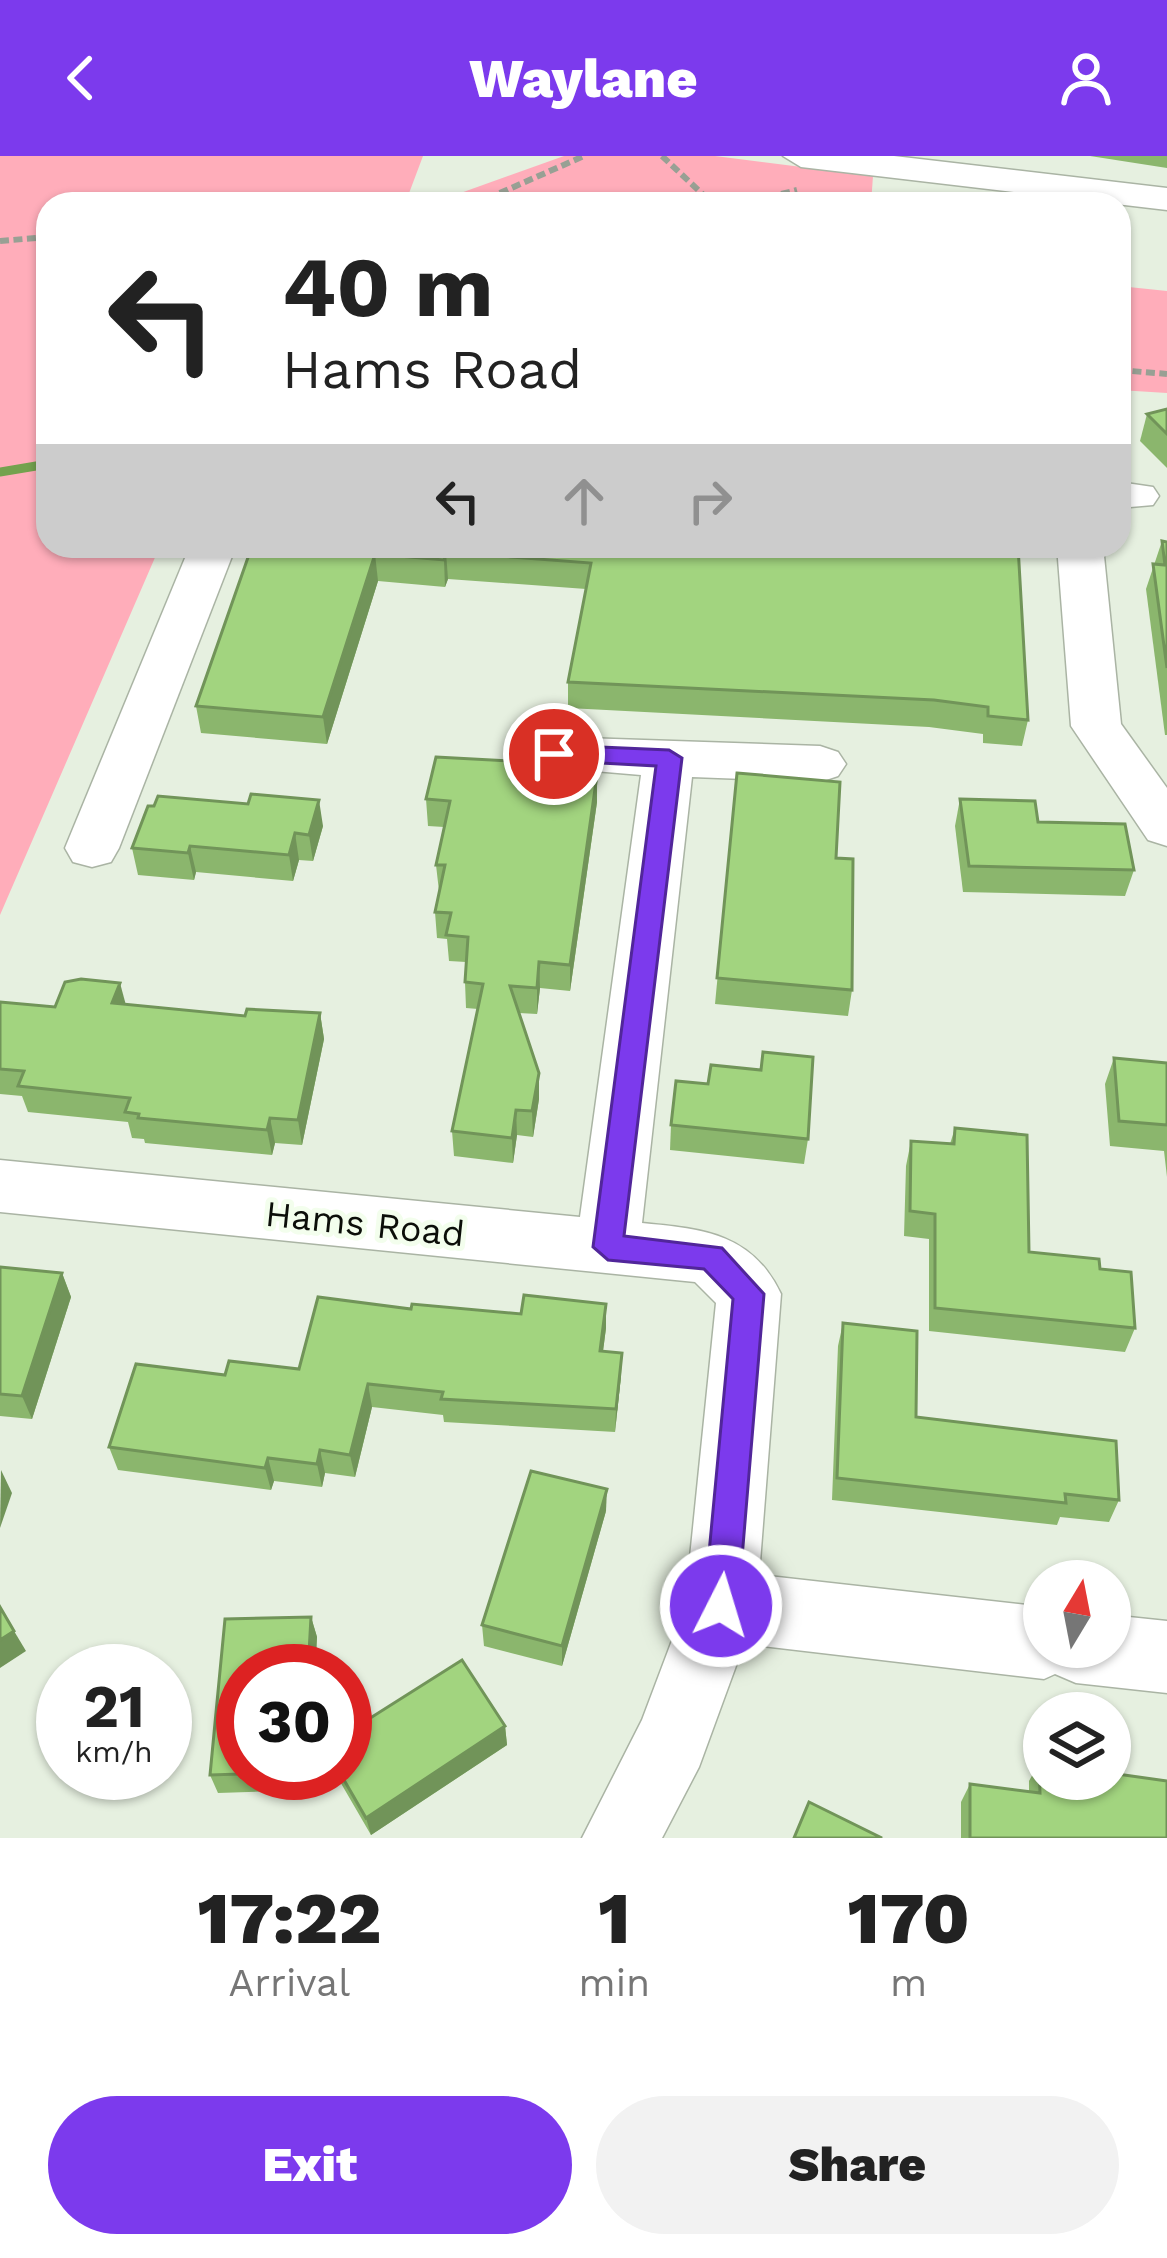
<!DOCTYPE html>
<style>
body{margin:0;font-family:"Work Sans",sans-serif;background:#f2f2f2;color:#222;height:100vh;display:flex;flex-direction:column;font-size:45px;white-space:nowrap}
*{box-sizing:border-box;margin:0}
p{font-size:39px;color:#767676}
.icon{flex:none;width:66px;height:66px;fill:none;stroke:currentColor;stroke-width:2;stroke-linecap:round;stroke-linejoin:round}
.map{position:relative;height:1682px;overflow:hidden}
.details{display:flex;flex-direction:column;background:#fff;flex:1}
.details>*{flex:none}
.hud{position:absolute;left:36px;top:36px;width:1095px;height:366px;border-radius:36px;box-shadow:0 3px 9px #0004;background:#fff;color:#222;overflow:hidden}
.needle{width:78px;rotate:10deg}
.buttons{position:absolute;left:1023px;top:1404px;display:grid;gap:24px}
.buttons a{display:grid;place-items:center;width:108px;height:108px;border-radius:50%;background:#fff;box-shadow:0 3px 9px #0004;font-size:60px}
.speed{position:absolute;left:36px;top:1488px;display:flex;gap:24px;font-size:60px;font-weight:700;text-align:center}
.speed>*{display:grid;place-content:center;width:156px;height:156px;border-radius:50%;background:#fff;box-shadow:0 3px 9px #0004;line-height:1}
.speed small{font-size:30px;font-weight:400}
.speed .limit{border:18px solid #d22;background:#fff;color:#111}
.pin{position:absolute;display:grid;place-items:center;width:102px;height:102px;color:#fff;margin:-51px;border:6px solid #fff;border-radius:50%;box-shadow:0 3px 12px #0007}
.me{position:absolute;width:132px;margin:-66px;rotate:5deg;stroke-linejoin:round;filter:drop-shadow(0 0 9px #0008)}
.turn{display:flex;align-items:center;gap:42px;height:252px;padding:0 48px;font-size:54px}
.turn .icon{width:156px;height:156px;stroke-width:2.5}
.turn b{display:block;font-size:84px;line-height:102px}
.lanes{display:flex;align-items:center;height:114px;padding:0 48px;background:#0003;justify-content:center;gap:60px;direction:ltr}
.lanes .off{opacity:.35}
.eta{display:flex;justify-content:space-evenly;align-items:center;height:204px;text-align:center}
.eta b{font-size:72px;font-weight:800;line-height:84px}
.primary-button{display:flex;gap:24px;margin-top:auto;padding:24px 48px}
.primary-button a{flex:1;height:138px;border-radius:72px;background:#7c3aed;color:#fff;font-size:48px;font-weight:800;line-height:138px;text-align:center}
.primary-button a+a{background:#f2f2f2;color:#222}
header{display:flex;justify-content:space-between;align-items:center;height:156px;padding:0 48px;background:#7c3aed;color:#fff;font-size:54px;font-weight:800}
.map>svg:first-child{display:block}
.green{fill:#ffadba}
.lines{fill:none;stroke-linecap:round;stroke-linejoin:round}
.stream{stroke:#73a24e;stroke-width:9}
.minor-casing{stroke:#aab4a4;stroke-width:3}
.path{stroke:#98a094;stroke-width:6;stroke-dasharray:9 4.5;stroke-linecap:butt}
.minor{fill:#fff;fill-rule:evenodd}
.wall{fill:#8bb66d}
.shaded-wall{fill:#719459}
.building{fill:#a2d47f;stroke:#719459;stroke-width:3}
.route{fill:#7c3aed;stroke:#51269a;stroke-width:3}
.labels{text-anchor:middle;stroke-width:10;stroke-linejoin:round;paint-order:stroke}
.street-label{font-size:36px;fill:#0b0e09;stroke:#f3feed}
</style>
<header><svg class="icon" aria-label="back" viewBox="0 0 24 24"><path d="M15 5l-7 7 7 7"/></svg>Waylane<svg class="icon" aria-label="person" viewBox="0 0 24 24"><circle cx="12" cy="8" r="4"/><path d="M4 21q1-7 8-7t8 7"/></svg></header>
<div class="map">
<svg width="1167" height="1682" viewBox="0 0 1167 1682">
<rect width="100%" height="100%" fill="#e6f0e0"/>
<g class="green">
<polygon points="0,0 423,0 405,48 48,48 48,390 160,390 0,759"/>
<polygon points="564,0 715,0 873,20 871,48 430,48"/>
<polygon points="1119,130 1167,135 1167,237 1119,234"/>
</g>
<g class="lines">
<polyline class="stream" points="0,316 48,308"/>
<defs>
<g id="minor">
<polygon points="783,0 894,0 1167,32 1167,54 801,11"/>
<polygon points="1119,326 1153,331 1159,340 1153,349 1119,352"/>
<polygon points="190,390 236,390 119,692 111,706 92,711 73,706 65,692"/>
<polygon points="1057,390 1103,390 1121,568 1167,632 1167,690 1148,684 1071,570"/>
<path d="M554 581 820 590 838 596 846 608 838 620 820 626 692 621 642 1067C703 1073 752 1077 781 1138L759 1419 1044 1451V1491H1110V1459L1167 1465V1537L1076 1527 1055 1518 1044 1523 744 1488 699 1611 662 1682H582L642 1564 685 1450 716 1147 695 1126 0 1056V1004L580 1061 641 619 536 610 529 598 536 586Z"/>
</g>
</defs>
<use href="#minor" class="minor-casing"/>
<g class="path">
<polyline points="662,0 713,48"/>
<polyline points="475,48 584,0"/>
<polyline points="742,48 797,34"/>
<polyline points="0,85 48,81"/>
<polyline points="1119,214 1167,218"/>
</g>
<use href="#minor" class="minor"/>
</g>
<g class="wall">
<polygon points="1090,0 1167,0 1167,12"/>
<polygon points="1167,253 1167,312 1140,285 1147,258"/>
<polygon points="1162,385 1167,386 1167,579 1165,579 1146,433"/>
<polygon points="252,390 1018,390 1028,564 1022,590 983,587 983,578 929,571 568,552 568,526 586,433 448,423 445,431 378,425 327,588 201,577 196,550"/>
<polygon points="737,617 836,702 852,834 848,860 715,848"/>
<polygon points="587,618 597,646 570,835 540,832 537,858 519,857 539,917 539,943 533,981 517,979 513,1007 454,1000 452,975 478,853 466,852 465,826 466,806 449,805 447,783 437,782 435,756 439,735 436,709 444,671 428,670 426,643"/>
<polygon points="960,643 1038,666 1134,714 1125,740 963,736 955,670"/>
<polygon points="323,670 313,705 299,704 293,725 196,716 194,724 138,719 132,692"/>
<polygon points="0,846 55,851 126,848 245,860 320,857 324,883 302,989 275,987 272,999 145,987 144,983 132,982 128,966 28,956 22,940 0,938"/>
<polygon points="1114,902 1167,907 1167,1021 1164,995 1110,990 1105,928"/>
<polygon points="671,969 808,983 804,1008 670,994"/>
<polygon points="955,972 1029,1096 1100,1113 1135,1172 1125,1196 929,1175 929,1083 904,1080 906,1010 911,985 950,988"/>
<polygon points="0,1111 62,1117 71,1141 32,1263 0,1260"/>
<polygon points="411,1153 606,1172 603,1195 621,1220 615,1276 444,1266 443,1259 372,1251 355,1321 325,1317 322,1331 274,1325 271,1334 118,1314 109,1291 225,1219 299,1213"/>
<polygon points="843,1167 916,1261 1119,1344 1109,1366 1060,1361 1057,1369 832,1344 838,1190"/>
<polygon points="606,1355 562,1510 484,1490 482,1469"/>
<polygon points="311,1461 317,1481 315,1515 243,1515 243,1617 309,1617 308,1634 218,1637 210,1619 225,1463"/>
<polygon points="505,1570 507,1589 371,1679 335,1617 345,1617"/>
<polygon points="1039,1607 1167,1682 961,1682 961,1646 970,1628 1029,1636 1029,1625"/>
</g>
<g class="shaded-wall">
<polygon points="446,396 448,423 445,431 444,404"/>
<polygon points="375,398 378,425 327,588 323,561"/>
<polygon points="597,619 597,646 570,835 570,809"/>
<polygon points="319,644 323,670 313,705 309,679"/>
<polygon points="295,677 299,704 293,725 289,699"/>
<polygon points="190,690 196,716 194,724 188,697"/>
<polygon points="539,806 540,832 537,858 537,832"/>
<polygon points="120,827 127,853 112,847"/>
<polygon points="320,857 324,883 302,989 298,964"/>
<polygon points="539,917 539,943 533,981 532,955"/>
<polygon points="516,954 517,979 513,1007 512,982"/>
<polygon points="270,962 275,987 272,999 267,974"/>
<polygon points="62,1117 71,1141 32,1263 22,1240"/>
<polygon points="606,1148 606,1172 600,1218 600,1195"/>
<polygon points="622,1197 621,1220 615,1276 616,1253"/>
<polygon points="368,1228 372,1251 355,1321 350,1299"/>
<polygon points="320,1294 325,1317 322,1331 317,1308"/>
<polygon points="268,1302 274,1325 271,1334 265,1312"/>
<polygon points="1,1314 12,1337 0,1372"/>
<polygon points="607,1333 606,1355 562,1510 562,1490"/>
<polygon points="311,1461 317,1481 315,1515 308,1515"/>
<polygon points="14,1475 26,1495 0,1512 0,1484"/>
<polygon points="505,1570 507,1589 371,1679 366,1662"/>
<polygon points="302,1617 309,1617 308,1634"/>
</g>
<g class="building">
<polygon points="1167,253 1167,278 1147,258"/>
<polygon points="1162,385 1167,386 1167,512 1153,408 1165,409"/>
<polygon points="252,390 1018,390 1028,564 988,560 988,551 934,544 568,526 591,407 446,396 444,404 375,398 323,561 196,550"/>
<polygon points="436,601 588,609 586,618 597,619 570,809 539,806 537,832 510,830 539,917 532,955 516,954 512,982 452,975 483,828 465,826 468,781 446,779 451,757 435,756 445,709 436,709 450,645 426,643"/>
<polygon points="737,617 840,626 836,702 853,703 852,834 717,822"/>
<polygon points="251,638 319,644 309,679 295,677 289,699 190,690 188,697 132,692 148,650 154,650 158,640 248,648"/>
<polygon points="960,643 1035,645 1038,666 1125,668 1134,714 969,710"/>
<polygon points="81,823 120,827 112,847 245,860 247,853 320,857 298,964 270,962 267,974 138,962 139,958 125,956 130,942 18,930 24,915 0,913 0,846 55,851 65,826"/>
<polygon points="763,896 813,901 808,983 671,969 676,925 708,928 711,909 761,914"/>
<polygon points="1114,902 1167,907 1167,969 1119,965"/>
<polygon points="955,972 1027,979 1029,1096 1099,1103 1100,1113 1131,1116 1135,1172 935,1152 935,1058 910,1055 911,985 954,988"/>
<polygon points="0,1111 62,1117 22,1240 0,1238"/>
<polygon points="524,1139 606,1148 600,1195 622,1197 616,1253 441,1243 443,1236 368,1228 350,1299 320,1294 317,1308 268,1302 265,1312 109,1291 136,1208 225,1219 229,1205 299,1213 318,1141 411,1153 412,1148 521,1158"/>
<polygon points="843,1167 917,1175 916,1261 1116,1285 1119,1344 1065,1338 1066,1347 837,1322"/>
<polygon points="531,1315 607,1333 562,1490 482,1469"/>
<polygon points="0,1451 14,1475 0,1484"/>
<polygon points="311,1461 308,1515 243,1515 243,1617 271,1617 210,1619 225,1463"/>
<polygon points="462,1504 505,1570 366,1662 340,1617 345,1617 345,1578"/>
<polygon points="1039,1607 1044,1607 1044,1623 1110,1623 1110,1617 1167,1625 1167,1682 970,1682 970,1628 1040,1637"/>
<polygon points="809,1646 882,1682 794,1682"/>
</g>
<polygon class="route" points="554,589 669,594 682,602 624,1080 722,1092 764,1138 738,1450 733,1462 721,1467 709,1462 704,1450 733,1143 704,1113 608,1104 593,1091 656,610 546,604 542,598"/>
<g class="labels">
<g class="street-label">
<text transform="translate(365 1067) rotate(6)" y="13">Hams Road</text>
</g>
</g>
</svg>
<div class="buttons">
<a><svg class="needle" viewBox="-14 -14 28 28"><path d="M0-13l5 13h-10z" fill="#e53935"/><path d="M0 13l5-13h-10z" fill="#767676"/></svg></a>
<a><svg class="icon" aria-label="layers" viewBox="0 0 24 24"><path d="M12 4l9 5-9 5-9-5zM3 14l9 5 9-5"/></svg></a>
</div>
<div class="speed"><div>21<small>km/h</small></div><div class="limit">30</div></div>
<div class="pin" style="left:554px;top:598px;background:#d93025"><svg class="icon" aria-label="arrive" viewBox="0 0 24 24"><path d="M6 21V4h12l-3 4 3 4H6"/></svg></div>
<svg class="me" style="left:721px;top:1450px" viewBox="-20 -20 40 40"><circle r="17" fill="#7c3aed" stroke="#fff" stroke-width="3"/><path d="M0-11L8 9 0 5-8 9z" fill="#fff"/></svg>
<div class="hud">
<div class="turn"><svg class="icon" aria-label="left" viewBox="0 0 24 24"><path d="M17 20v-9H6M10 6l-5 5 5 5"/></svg><div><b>40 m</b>Hams Road</div></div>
<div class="lanes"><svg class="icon" aria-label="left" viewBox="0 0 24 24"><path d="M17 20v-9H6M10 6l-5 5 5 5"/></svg><svg class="icon off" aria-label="ahead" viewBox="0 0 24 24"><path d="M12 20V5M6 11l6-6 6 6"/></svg><svg class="icon off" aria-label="right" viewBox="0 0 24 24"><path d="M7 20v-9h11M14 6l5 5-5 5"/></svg></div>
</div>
</div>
<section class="details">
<div class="eta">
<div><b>17:22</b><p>Arrival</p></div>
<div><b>1</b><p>min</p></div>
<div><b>170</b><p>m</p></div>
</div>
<div class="primary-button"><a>Exit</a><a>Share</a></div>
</section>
